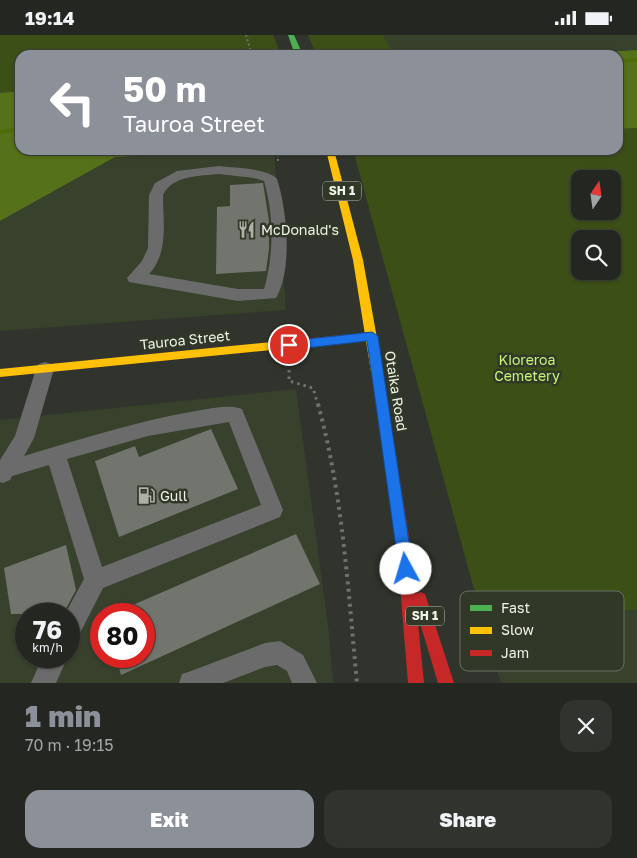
<!DOCTYPE html>
<meta charset="utf-8">
<style>
body{margin:0;font-family:"Golos Text",sans-serif;background:#30332e;color:#f1f3f6;height:100vh;display:flex;flex-direction:column;font-size:19px;white-space:nowrap}
*{box-sizing:border-box;margin:0}
p{font-size:16px;color:#a3a5a5}
.icon{flex:none;width:28px;height:28px;fill:none;stroke:currentColor;stroke-width:2;stroke-linecap:round;stroke-linejoin:round}
.map{position:relative;height:648px;overflow:hidden}
.panel{display:flex;flex-direction:column;background:#242721;flex:1}
.panel>*{flex:none}
.banner{position:absolute;left:15px;top:15px;width:608px;height:105px;border-radius:15px;box-shadow:0 1px 4px #0004,0 0 0 1px #41443f;background:#8c9099;color:#fff;overflow:hidden}
.needle{width:32px;rotate:13deg}
.tools{position:absolute;left:571px;top:135px;display:grid;gap:10px}
.tools a{display:grid;place-items:center;width:50px;height:50px;border-radius:10px;background:#242721;box-shadow:0 1px 4px #0004,0 0 0 1px #41443f;font-size:25px}
.speed{position:absolute;left:15px;top:568px;display:flex;gap:10px;font-size:25px;font-weight:700;text-align:center}
.speed>*{display:grid;place-content:center;width:65px;height:65px;border-radius:50%;background:#242721;box-shadow:0 1px 4px #0004,0 0 0 1px #41443f;line-height:1}
.speed small{font-size:12px;font-weight:400}
.speed .limit{border:8px solid #d22;background:#fff;color:#111}
.pin{position:absolute;display:grid;place-items:center;width:42px;height:42px;color:#fff;margin:-21px;border:2px solid #fff;border-radius:50%;box-shadow:0 1px 5px #0007}
.me{position:absolute;width:55px;margin:-28px;rotate:354deg;stroke-linejoin:round;filter:drop-shadow(0 0 4px #0008)}
.turn{display:flex;align-items:center;gap:18px;height:105px;padding:0 25px;font-size:22px}
.turn .icon{width:65px;height:65px;stroke-width:2.5}
.turn b{display:block;font-size:35px;line-height:42px}
.round{display:grid;place-items:center;flex:none;width:52px;height:52px;border-radius:15px;background:#30332e}
.head{display:flex;align-items:center;justify-content:space-between;height:85px;padding:0 25px}
h1{font-size:30px;font-weight:800;line-height:38px;color:#8c9099}
.button{display:flex;gap:10px;margin-top:auto;padding:10px 25px}
.button a{flex:1;height:58px;border-radius:15px;background:#8c9099;color:#fff;font-size:20px;font-weight:800;line-height:58px;text-align:center}
.button a+a{background:#30332e;color:#f1f3f6}
.status{display:flex;justify-content:space-between;align-items:center;height:35px;padding:0 25px;background:#242721;direction:ltr}
.status svg{height:14px;fill:currentColor}
.map>svg:first-child{display:block}
.built{fill:#38412c;fill-rule:evenodd}
.green{fill:#3c4f17;fill-rule:evenodd}
.forest{fill:#557119}
.lines{fill:none;stroke-linecap:round;stroke-linejoin:round}
.stream{fill:#506c08;fill-rule:evenodd}
.building{fill:#71756e}
.path-far2{stroke:#70716f;stroke-width:2;stroke-dasharray:2 2.5;stroke-linecap:butt}
.path-far1{stroke:#70716f;stroke-width:3;stroke-dasharray:2.5 4;stroke-linecap:butt}
.path{stroke:#70716f;stroke-width:4;stroke-dasharray:3 4.5;stroke-linecap:butt}
.lane{fill:#6b6b6c;fill-rule:evenodd}
.fast{fill:#4caf50;fill-rule:evenodd}
.slow{fill:#ffc107;fill-rule:evenodd}
.jam{fill:#c62828;fill-rule:evenodd}
.route{fill:#1a73e8;stroke:#114b97}
.labels{text-anchor:middle;stroke-width:5;stroke-linejoin:round;paint-order:stroke}
.shield{fill:#313828;stroke:#b5bbae;stroke-width:1}
.shield-label{font-size:12px;font-weight:bold;fill:#eef3e8}
.poi-label{font-size:14px;fill:#eef3e8;stroke:#313828;text-anchor:start}
.street-label{font-size:14px;fill:#eef3e8;stroke:#313828}
.park-label{font-size:14px;fill:#c5f479;stroke:#313828}
.key{fill:#313828;stroke:#6a7062;stroke-width:1}
.key-label{font-size:14px;fill:#eef3e8}
</style>
<div class="status"><b>19:14</b><svg viewBox="0 0 49 12"><path d="M0 12V9h3v3zM5 12V6h3v6zM10 12V3h3v9zM15 12V0h3v12zM26 1h20v11H26zM47 4h2v5h-2z"/></svg></div>
<div class="map">
<svg width="637" height="648" viewBox="0 0 637 648">
<rect width="100%" height="100%" fill="#30342c"/>
<g class="built">
<polygon points="383,0 637,0 637,15 560,20 394,20"/>
<polygon points="274,115 286,275 0,296 0,186 115,122"/>
<path d="M296 354 329 597 333 648H0V385ZM26 579H69V621H26ZM101 579H144V621H101Z"/>
<polygon points="637,575 637,648 501,648 482,583"/>
</g>
<g class="green">
<polygon points="0,0 273,0 281,20 20,20 20,56 0,58"/>
<polygon points="308,0 383,0 394,20 316,20"/>
<path d="M637 93V575L482 583 353 115H618V94ZM580 144H612V176H580ZM580 204H612V236H580Z"/>
</g>
<g class="forest">
<polygon points="637,15 637,93 618,94 618,20 560,20"/>
<polygon points="20,56 20,115 271,115 115,122 0,186 0,58"/>
</g>
<g class="lines">
<g class="stream">
<polygon points="637,23 637,27 618,28 618,24"/>
<polygon points="20,92 20,96 0,99 0,95"/>
</g>
</g>
<g class="building">
<polygon points="263,148 269,186 269,214 266,236 216,239 217,172 230,171 230,150"/>
<polygon points="211,394 238,454 119,502 95,426 135,411 139,422"/>
<polygon points="296,499 320,549 121,640 116,621 144,621 144,579 112,579"/>
<polygon points="66,510 76,555 63,579 11,579 4,533"/>
</g>
<g class="lines">
<g class="path-far2">
<polyline points="246,0 252,20"/>
<polyline points="277,115 278,126"/>
</g>
<polyline class="path-far1" points="289,335 289,346 313,353 318,370"/>
<path class="path" d="M318 369C343 460 348 555 357 648"/>
<g class="lane">
<path d="M219 131C234 133 268 133 277 144 287 175 293 234 276 263L238 266 129 247 127 243 142 226 148 213 149 160 155 148 177 136ZM219 139 254 143 264 146C274 180 274 220 264 254H238L149 239C169 218 163 187 163 160 172 140 201 141 219 139Z"/>
<path d="M45 327 51 329 54 334 34 403 24 421C81 404 137 386 196 376 210 374 228 369 242 374L244 379 283 475 280 482 103 553 77 604 69 608V579H65L84 544 49 430 12 441 10 445 3 448 0 447V425L15 401 36 334 39 329ZM229 387 261 470 102 532 67 424 148 401Z"/>
<polygon points="280,606 303,620 317,648 292,648 287,636 277,630 265,632 223,648 179,648 182,639 191,636 265,608"/>
<polygon points="43,621 68,621 56,648 31,648"/>
</g>
<polygon class="fast" points="288,0 294,0 303,20 295,20"/>
<g class="slow">
<polygon points="326,115 334,115 363,225 383,337 381,340 373,340 371,337 353,225"/>
<polygon points="292,305 298,309 292,313 0,342 0,334"/>
</g>
<g class="jam">
<polygon points="372,297 377,301 372,305 292,313 286,309 292,305"/>
<polygon points="377,333 381,334 383,337 411,515 415,559 420,557 425,559 454,648 438,648 417,578 424,648 408,648 397,515 371,337 373,334"/>
</g>
</g>
<polygon class="route" points="372,297 378,301 413,534 411,539 406,541 401,539 399,534 367,306 289,315 283,310 289,306"/>
<defs>
<symbol id="restaurant-bare" viewBox="-9 -9 18 18"><path d="M-5-6h1v4h1v-4h1v4h1v-4h1v5L-1.5 .5V6h-2V.5L-5-1ZM5-6V6H3V1.5H1.5Q1.5-4 5-6Z" fill="#acb0a6" stroke="#313828" stroke-width="2.5" paint-order="stroke"/></symbol>
<symbol id="fuel-bare" viewBox="-9 -9 18 18"><path d="M-5.5-6h7V0h2V4h1.3V-2.5L3-4.5l.8-.8L6-3V5H2.5V1h-1V6h-7ZM-4.2-4.7v3.2H.2V-4.7Z" fill="#acb0a6" stroke="#313828" stroke-width="2.5" paint-order="stroke"/></symbol>
</defs>
<g fill-rule="evenodd">
<use href="#restaurant-bare" x="234" y="182" width="25" height="25"/>
<use href="#fuel-bare" x="134" y="448" width="25" height="25"/>
</g>
<g class="labels">
<g class="shield">
<rect x="323" y="146.5" width="38" height="19" rx="4"/>
<rect x="406" y="571.5" width="38" height="19" rx="4"/>
</g>
<g class="shield-label">
<text x="342" y="160">SH 1</text>
<text x="425" y="585">SH 1</text>
</g>
<g class="poi-label">
<text x="261" y="200">McDonald's</text>
<text x="160" y="466">Gull</text>
</g>
<g class="street-label">
<text transform="translate(185 305) rotate(-6)" y="5">Tauroa Street</text>
<text transform="translate(396 356) rotate(81)" y="5">Otaika Road</text>
</g>
<g class="park-label">
<text x="527" y="330">Kioreroa<tspan x="527" dy="16">Cemetery</tspan></text>
</g>
</g>
<rect x="460" y="556" width="164" height="80" rx="8" class="key"/>
<rect x="470" y="570" width="22" height="6" fill="#4caf50"/>
<rect x="470" y="592" width="22" height="7" fill="#ffc107"/>
<rect x="470" y="615" width="22" height="6" fill="#c62828"/>
<g class="key-label">
<text x="501" y="578">Fast</text>
<text x="501" y="600">Slow</text>
<text x="501" y="623">Jam</text>
</g>
</svg>
<div class="tools">
<a><svg class="needle" viewBox="-14 -14 28 28"><path d="M0-13l5 13h-10z" fill="#e53935"/><path d="M0 13l5-13h-10z" fill="#a3a5a5"/></svg></a>
<a><svg class="icon" aria-label="search" viewBox="0 0 24 24"><circle cx="10" cy="10" r="6"/><path d="M15 15l6 6"/></svg></a>
</div>
<div class="speed"><div>76<small>km/h</small></div><div class="limit">80</div></div>
<div class="pin" style="left:289px;top:310px;background:#d93025"><svg class="icon" aria-label="arrive" viewBox="0 0 24 24"><path d="M6 21V4h12l-3 4 3 4H6"/></svg></div>
<svg class="me" style="left:406px;top:534px" viewBox="-20 -20 40 40"><circle r="19" fill="#fff"/><path d="M0-13L10 11 0 6-10 11z" fill="#1a73e8"/></svg>
<div class="banner">
<div class="turn"><svg class="icon" aria-label="left" viewBox="0 0 24 24"><path d="M17 20v-9H6M10 6l-5 5 5 5"/></svg><div><b>50 m</b>Tauroa Street</div></div>
</div>
</div>
<section class="panel">
<div class="head"><div><h1>1 min</h1><p>70 m · 19:15</p></div><a class="round"><svg class="icon" aria-label="close" viewBox="0 0 24 24"><path d="M6 6l12 12M18 6L6 18"/></svg></a></div>
<div class="button"><a>Exit</a><a>Share</a></div>
</section>
